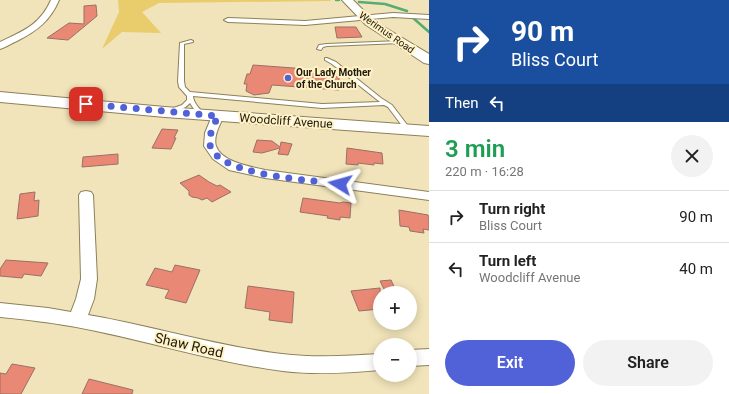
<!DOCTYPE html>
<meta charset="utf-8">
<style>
body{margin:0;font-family:Roboto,sans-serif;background:#f2f2f2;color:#222;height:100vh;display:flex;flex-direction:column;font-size:15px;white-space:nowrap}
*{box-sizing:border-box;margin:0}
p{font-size:13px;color:#767676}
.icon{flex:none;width:22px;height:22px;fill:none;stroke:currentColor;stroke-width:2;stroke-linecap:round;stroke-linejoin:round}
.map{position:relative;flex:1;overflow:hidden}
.details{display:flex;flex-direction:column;background:#fff;width:300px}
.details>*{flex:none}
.hud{background:#1a4fa0;color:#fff;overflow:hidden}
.tools{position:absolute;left:373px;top:286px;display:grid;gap:8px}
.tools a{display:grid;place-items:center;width:44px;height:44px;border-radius:50%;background:#fff;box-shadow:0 2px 10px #0003;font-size:20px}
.pin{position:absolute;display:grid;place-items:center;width:34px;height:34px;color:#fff;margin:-17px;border-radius:8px;box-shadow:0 2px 6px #0006}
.me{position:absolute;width:44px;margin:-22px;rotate:278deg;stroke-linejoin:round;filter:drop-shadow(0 0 3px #0008)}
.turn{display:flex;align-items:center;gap:14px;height:84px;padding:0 16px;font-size:18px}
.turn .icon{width:52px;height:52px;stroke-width:2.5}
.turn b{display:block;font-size:28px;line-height:34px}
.then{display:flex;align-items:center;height:38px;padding:0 16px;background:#0003;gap:8px;font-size:15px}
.round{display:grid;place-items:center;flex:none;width:42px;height:42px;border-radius:21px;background:#f2f2f2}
.overview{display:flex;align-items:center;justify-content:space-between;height:68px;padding:0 16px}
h1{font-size:24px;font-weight:600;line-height:30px;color:#1e9e55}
.cta{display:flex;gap:8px;margin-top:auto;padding:8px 16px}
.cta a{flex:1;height:46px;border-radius:24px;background:#5161d7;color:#fff;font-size:16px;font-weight:600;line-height:46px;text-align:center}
.cta a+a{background:#f2f2f2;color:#222}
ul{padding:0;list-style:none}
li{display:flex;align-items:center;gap:12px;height:52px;padding:0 16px;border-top:1px solid #e0e0e0}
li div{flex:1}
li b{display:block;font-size:15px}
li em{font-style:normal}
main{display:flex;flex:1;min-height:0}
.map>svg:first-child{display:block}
.green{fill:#e9cc6c}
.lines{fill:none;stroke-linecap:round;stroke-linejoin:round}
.stream{stroke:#54ad73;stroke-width:2.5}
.building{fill:#e98975;stroke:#9a7066}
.lane-casing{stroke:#8c8059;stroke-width:2}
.street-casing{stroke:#8c8059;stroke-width:2}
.secondary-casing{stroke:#8c8059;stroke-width:2}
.lane{fill:#fff;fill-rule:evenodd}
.street{fill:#fff;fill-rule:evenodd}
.secondary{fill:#fff;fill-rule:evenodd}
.route{stroke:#5161d7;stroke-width:7;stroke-dasharray:0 12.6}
.poi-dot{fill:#5161d7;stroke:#fff2c7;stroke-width:1.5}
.labels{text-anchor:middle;stroke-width:4;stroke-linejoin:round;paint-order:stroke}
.far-street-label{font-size:10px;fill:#1e190a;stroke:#fff2c7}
.far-poi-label{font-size:10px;font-weight:bold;fill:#1e190a;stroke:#fff2c7;text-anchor:start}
.street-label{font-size:12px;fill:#1e190a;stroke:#fff2c7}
.near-street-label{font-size:14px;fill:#1e190a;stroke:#fff2c7}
</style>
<main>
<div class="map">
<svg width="429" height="394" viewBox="0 0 429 394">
<rect width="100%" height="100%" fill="#f1e4ba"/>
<polygon class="green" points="118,0 330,0 331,1 159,3 142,12 161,33 122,32 102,49 119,12"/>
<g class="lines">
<g class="stream">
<polyline points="336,0 339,0"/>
<polyline points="359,2 385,4 407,11"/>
<polyline points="412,17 429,32"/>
</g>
</g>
<g class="building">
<polygon points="96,5 97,16 68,40 47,38 69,23 84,24 84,6"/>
<polygon points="335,27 356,27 362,37 337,38"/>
<polygon points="253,65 307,69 306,70 319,72 319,76 339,77 339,90 272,85 269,93 254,95 246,91 247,84 244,84 247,74 250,74"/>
<polygon points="162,129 178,130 174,138 176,138 171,149 152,148"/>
<polygon points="257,140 272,141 280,147 281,142 292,144 288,155 278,154 280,148 262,153 253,152"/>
<polygon points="347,148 382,153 383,164 374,163 374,165 358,163 358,165 346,164"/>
<polygon points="118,154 118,164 82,167 83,157"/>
<polygon points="199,175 209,182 217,186 220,185 231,192 212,202 207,198 202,200 198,198 192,197 189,195 189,191 180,183"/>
<polygon points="35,192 34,201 39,200 38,216 17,219 20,194"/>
<polygon points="303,198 340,203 343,202 351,203 350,218 340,217 340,220 327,218 328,216 300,212"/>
<polygon points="399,210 428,215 429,217 429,230 423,229 424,233 410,231 409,227 400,226"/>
<polygon points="6,260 48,263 41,276 24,274 22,278 0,276 0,269"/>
<polygon points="175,265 200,270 186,303 165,298 169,290 146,285 155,268 172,272"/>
<polygon points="391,280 397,293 386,293 380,281"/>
<polygon points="248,286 294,292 292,323 269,320 270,312 245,308"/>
<polygon points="380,288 380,309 359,311 351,291"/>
<polygon points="12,364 35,368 21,394 0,394 0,373 6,374"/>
<polygon points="89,379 133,390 132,394 82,394"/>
</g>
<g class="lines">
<defs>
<g id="lane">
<path d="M191 40 193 41V42L184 44V81L185 87 190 92 322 104 380 102 332 64 325 60V58H327L336 62 381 98 392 105 411 130 408 132 406 131 388 107 384 105 322 108 193 96C193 102 200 110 205 114V116C198 117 194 109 190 103 185 109 175 112 168 112V110L182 105 187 100V96L179 87 178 81 180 43Z"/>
<polygon points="399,41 401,42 401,43 327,46 323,47 321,50 317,49 319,45 327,44"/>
</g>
<g id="street">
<path d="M51 0H59C50 21 37 31 17 41 12 43 6 47 0 49V42C23 31 40 25 51 0Z"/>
<polygon points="393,13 429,15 429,19 393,17 305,25 228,22 224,20 228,18 305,21"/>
<path d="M218 113 222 114 224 116C220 124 213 137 216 146 221 162 252 167 265 170L429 192V200L265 178 229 170 213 159 204 146 205 133 212 116 214 114Z"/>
<path d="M86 191 91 192 93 195 97 279 94 299 88 315C153 326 216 346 282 354 315 358 347 356 380 354V370C348 373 316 375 283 371 220 363 158 344 96 331 64 324 32 320 0 317V303L48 308 71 312 76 299 81 279 79 195 81 192Z"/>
<polygon points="429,349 429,365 410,366 410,350"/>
</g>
<g id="secondary">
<polygon points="342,0 353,0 374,21 429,54 429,64 424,63 366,25"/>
<polygon points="0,92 165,107 429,126 429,136 165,117 0,102"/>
</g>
</defs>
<use href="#lane" class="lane-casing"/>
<use href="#street" class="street-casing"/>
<use href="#secondary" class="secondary-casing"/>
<use href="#lane" class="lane"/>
<use href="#street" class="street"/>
<use href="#secondary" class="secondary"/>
</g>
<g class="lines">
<path class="route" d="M86 104 218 116C214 125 208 136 210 145 218 176 312 180 340 184"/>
</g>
<circle class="poi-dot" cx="288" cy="78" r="4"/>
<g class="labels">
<g class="far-street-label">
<text transform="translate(387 32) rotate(35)" y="4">Werimus Road</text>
</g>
<g class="far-poi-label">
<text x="296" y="76">Our Lady Mother<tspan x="296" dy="12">of the Church</tspan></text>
</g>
<g class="street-label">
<text transform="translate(286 121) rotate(4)" y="4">Woodcliff Avenue</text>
</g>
<g class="near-street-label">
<text transform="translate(189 345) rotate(13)" y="5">Shaw Road</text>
</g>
</g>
</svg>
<div class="tools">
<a>+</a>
<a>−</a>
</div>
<div class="pin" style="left:86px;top:104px;background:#d93025"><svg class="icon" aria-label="arrive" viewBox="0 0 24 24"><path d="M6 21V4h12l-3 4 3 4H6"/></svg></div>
<svg class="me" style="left:340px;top:184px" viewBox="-20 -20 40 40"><path d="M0-17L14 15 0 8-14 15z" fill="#5161d7" stroke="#fff" stroke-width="4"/></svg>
</div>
<section class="details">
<div class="hud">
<div class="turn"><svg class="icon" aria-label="right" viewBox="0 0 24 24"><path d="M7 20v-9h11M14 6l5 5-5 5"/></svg><div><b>90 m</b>Bliss Court</div></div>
<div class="then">Then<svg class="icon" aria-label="left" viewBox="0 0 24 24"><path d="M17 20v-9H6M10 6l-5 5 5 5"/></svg></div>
</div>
<div class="overview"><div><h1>3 min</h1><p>220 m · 16:28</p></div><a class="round"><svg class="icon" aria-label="close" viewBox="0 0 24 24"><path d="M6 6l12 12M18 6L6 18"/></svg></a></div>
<ul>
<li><svg class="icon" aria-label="right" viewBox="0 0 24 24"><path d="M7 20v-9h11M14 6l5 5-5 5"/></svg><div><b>Turn right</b><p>Bliss Court</p></div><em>90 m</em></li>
<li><svg class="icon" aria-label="left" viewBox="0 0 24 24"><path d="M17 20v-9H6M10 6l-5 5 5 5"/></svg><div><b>Turn left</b><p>Woodcliff Avenue</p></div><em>40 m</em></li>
</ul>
<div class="cta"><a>Exit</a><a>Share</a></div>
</section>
</main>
